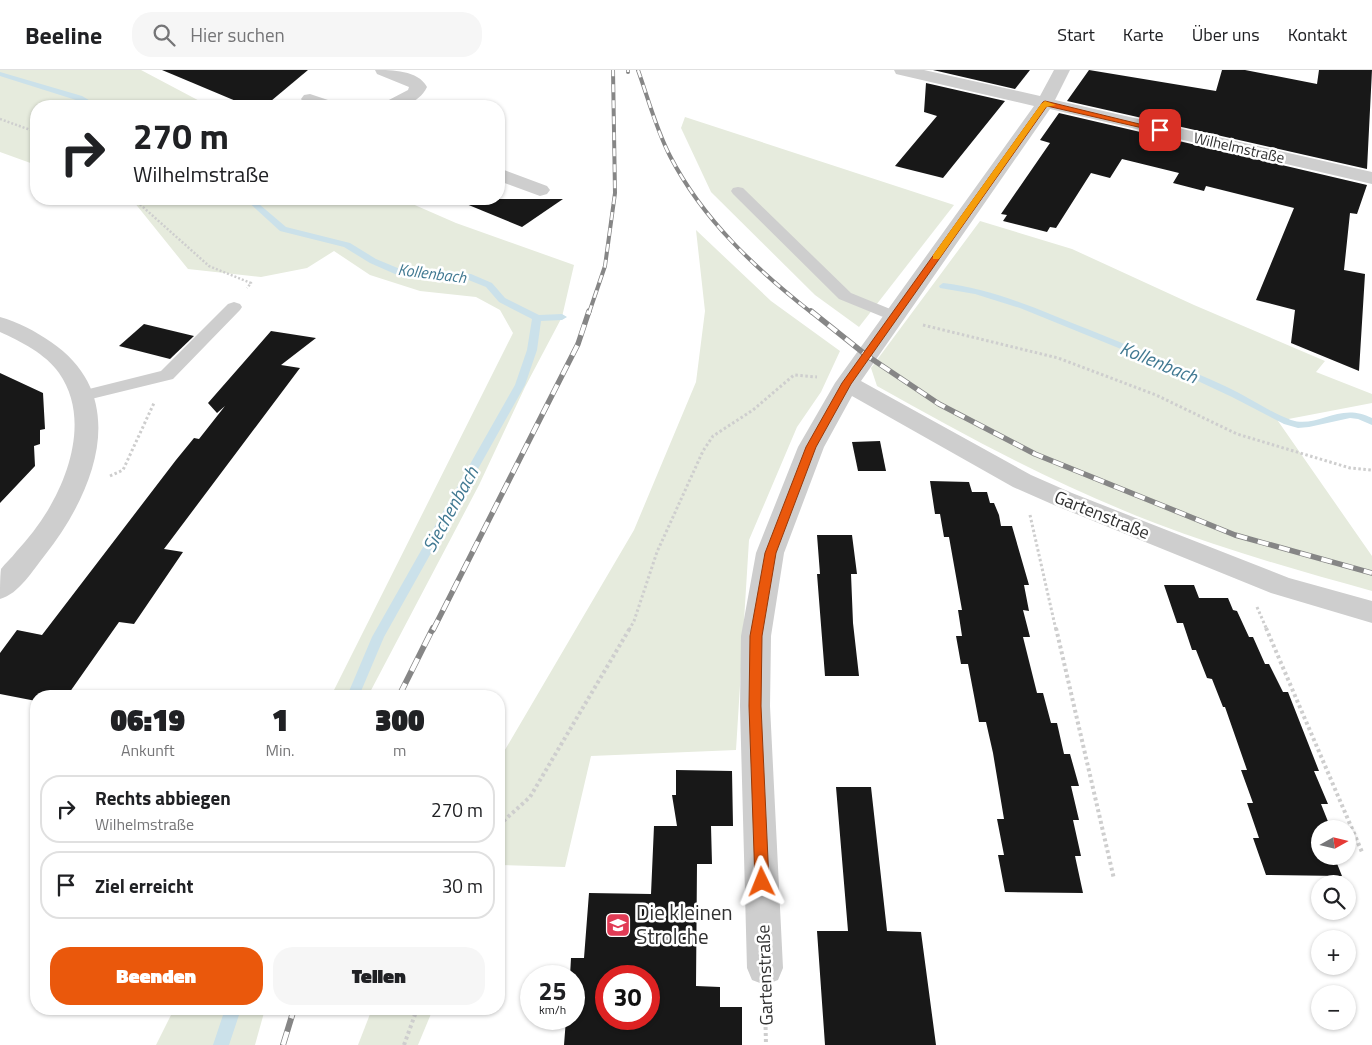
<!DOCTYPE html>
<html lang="de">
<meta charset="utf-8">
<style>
body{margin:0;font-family:"Titillium Web",sans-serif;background:#f6f6f6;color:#202124;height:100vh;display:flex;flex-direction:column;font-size:19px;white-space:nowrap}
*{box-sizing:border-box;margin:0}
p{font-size:16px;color:#757577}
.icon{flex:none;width:28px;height:28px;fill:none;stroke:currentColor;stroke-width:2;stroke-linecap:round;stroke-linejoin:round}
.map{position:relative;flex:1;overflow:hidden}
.side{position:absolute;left:30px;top:620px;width:475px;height:325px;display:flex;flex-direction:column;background:#fff;border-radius:20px;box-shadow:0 1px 4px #0004}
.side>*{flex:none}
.top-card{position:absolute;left:30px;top:30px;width:475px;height:105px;border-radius:20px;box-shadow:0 1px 4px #0004;background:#fff;color:#202124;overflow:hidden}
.needle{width:32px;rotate:82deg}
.buttons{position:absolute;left:1311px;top:750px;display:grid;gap:10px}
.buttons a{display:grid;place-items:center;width:45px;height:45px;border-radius:50%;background:#fff;box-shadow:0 1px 4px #0004;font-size:25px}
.speed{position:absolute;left:520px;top:895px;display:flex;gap:10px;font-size:25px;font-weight:700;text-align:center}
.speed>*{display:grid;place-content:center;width:65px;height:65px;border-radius:50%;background:#fff;box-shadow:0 1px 4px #0004;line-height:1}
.speed small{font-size:12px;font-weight:400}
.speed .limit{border:8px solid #d22;background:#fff;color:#111}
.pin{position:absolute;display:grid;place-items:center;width:42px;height:42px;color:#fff;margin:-21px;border-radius:10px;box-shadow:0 2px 8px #0006}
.me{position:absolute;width:55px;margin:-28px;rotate:358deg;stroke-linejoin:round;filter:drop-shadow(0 0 4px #0008)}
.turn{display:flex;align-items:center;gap:18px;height:105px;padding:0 20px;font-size:22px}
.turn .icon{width:65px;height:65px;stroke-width:2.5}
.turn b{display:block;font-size:35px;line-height:42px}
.eta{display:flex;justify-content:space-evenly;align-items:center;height:85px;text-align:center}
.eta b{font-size:30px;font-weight:800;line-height:35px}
.action{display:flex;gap:10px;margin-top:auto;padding:10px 20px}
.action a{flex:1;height:58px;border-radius:20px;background:#ea580c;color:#fff;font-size:20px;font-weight:800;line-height:58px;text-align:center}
.action a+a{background:#f6f6f6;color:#202124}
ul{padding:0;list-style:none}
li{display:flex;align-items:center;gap:15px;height:68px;margin:0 10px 8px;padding:0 10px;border:2px solid #e0e0e0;border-radius:20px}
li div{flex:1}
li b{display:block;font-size:19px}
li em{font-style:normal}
header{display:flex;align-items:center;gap:30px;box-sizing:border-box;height:70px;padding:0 25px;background:#fff;border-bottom:1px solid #e0e0e0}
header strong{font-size:24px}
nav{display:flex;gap:28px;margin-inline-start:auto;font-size:18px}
.search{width:350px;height:45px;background:#f6f6f6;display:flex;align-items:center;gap:12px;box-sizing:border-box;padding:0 18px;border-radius:20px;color:#757577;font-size:19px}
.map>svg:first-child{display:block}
.green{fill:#e6ebdd}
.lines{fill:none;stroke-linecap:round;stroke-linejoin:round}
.stream{fill:#cbe1ea;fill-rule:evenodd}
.building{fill:#181818;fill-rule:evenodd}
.path-far2{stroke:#cecece;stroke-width:2.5;stroke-dasharray:2 2;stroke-linecap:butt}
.path-far1{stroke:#cecece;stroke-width:3;stroke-dasharray:2.5 2.5;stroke-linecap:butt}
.path{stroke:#cecece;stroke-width:4;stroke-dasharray:3 3;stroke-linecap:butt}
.lane{fill:#cecece;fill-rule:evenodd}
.street{fill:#cecece;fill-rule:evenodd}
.rail-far2-casing{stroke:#868686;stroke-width:4}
.rail-far1-casing{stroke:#868686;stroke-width:5.5}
.rail-casing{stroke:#868686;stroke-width:6}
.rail-far2{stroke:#fff;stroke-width:2.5;stroke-dasharray:8;stroke-linecap:butt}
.rail-far1{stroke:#fff;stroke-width:4;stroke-dasharray:11;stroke-linecap:butt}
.rail{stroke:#fff;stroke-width:4.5;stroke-dasharray:14;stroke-linecap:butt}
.route{fill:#ea580c;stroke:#983908}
.slow{fill:#f59e0b}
.labels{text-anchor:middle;stroke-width:5;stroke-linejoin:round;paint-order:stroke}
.far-street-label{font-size:15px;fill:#313131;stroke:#fff}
.far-water-label{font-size:16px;font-style:italic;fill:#417992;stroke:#fff}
.street-label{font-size:18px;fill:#313131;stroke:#fff}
.water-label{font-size:19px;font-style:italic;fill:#417992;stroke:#fff}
.near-poi-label{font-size:21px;fill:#313131;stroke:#fff;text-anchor:start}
</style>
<header>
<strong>Beeline</strong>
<div class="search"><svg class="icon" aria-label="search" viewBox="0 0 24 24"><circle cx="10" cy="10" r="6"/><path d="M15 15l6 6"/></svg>Hier suchen</div>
<nav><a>Start</a><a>Karte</a><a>Über uns</a><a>Kontakt</a></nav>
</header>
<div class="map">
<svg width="1372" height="975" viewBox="0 0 1372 975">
<rect width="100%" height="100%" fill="#fff"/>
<g class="green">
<polygon points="0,0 141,0 209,36 36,36 36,95 0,82"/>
<polygon points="685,47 954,135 859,257 815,225 711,122 681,58"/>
<polygon points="125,129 401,129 456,153 574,195 562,247 525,317 479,415 368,626 331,626 513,263 500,240 476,227 420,221 370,205 334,181 307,198 261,207 188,199 134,132"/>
<path d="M980 151 1072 179 1194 235 1325 291 1316 302 1372 324V333L1278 351 1372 486V521C1299 501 1226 480 1155 453 1059 416 967 367 877 316L871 298Z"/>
<polygon points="696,160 771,231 840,281 821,322 797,357 749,470 736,680 591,686 565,797 499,795 499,690 634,460 696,312 705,241"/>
<polygon points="174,939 265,939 255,975 156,975"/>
<polygon points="372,939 433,939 418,975 358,975"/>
</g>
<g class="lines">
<g class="stream">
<polygon points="0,2 82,26 99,36 90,36 76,30 0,6"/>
<polygon points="245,129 253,129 286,157 350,173 376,189 400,199 471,204 492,213 505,228 539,245 562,244 567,247 562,250 541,251 537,280 525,315 384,567 359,626 347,626 372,567 515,315 527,280 532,249 499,232 486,217 466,209 395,204 370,193 344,177 280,161"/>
<path d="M943 213C995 219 1042 241 1090 260 1136 279 1182 296 1227 317 1249 327 1269 342 1291 350 1318 359 1339 331 1372 348V355L1358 349 1350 348 1309 357 1298 358 1284 354 1232 327 1185 305 1020 238 975 224 940 218 939 216Z"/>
<polygon points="225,939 241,939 229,975 213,975"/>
</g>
</g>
<g class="building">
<polygon points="162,0 308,0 265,36 243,34"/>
<polygon points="933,0 1030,0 1015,19"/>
<polygon points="1089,0 1216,21 1222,0 1245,0 1317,14 1319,0 1372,0 1367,99 1067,31"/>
<polygon points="926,13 1005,31 943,108 895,96 937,46 924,42"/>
<polygon points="1059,43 1367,115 1357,144 1350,143 1344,200 1365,204 1359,301 1291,273 1295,240 1256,230 1294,138 1206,116 1204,121 1173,113 1179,103 1122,89 1110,108 1091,103 1056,158 1050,157 1047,162 1003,151 1007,145 1001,144 1050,73 1040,70"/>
<polygon points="454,129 563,129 522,157"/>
<polygon points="144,254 194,266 170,289 119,276"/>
<polygon points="271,261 316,268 281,295 300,298 164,479 183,482 134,554 119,552 67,626 36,626 36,631 0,624 0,583 17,560 42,565 176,390 194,368 199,369 225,336 217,343 208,333"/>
<polygon points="0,303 43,323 45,359 40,360 40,374 34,376 35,396 0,433"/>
<polygon points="880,371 886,401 858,401 852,372"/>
<polygon points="930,411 969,412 972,422 987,422 990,433 994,433 999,445 1001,456 1012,456 1029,515 1024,515 1029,541 1023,540 1030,567 1023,567 1037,623 1043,623 1051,653 1057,653 1064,684 1070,684 1079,716 1071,716 1079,750 1073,750 1081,786 1075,786 1083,823 1005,822 998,785 1004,785 997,749 1004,749 993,683 986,652 979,652 968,594 961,594 956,566 962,566 958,540 962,540 949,467 944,467 940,444 935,444"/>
<polygon points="817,465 852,465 857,504 851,504 853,553 859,606 825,606 817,504 820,504"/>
<polygon points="1164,515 1194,515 1199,528 1228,528 1233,540 1237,541 1249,567 1253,567 1265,594 1269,594 1283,622 1288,622 1319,701 1314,701 1328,734 1321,734 1331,759 1320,759 1320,786 1334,786 1342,806 1266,805 1253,768 1259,768 1247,733 1253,733 1241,700 1247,700 1225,637 1223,637 1212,609 1207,608 1196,580 1192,580 1183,553 1177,553"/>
<path d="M676 700 732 701 733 756H711L712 794H697L696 916 720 917V937H742V975H564L566 949H574V906H570L571 888H584L589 823 651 824 654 756H677L672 725H676ZM606 906H649V949H606Z"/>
<polygon points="836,717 871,717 887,861 921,862 936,975 825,975 817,861 848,861"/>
</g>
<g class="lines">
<g class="path-far2">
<polyline points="0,49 36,62"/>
<polyline points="134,129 209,196 251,213 247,218"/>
</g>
<g class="path-far1">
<polyline points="923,255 1058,288 1156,325 1237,364 1350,398 1372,400"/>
<polyline points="110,406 123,400 154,333"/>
<polyline points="1030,445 1056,560"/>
<polyline points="1257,537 1267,560"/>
<polyline points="629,560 634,551 657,482 703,381 713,366 753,340 794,305 817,307"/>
</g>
<g class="path">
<polyline points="1056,558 1114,809"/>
<polyline points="1266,558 1362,782"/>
<polyline points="499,755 530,727 630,558"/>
<polyline points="765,933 766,975"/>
<polyline points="404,975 417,939"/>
</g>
<g class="lane">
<polygon points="738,117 743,118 851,223 900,243 902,246 900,249 888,249 839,229 733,124 731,121 733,118"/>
<polygon points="234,232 240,234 242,237 240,240 173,309 83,331 77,330 74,326 77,322 161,301 228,234"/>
</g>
<g class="street">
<path d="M375 0C392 0 418 0 427 17 418 35 401 36 382 36L385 32 408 20 409 17 377 4Z"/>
<polygon points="894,0 924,0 1040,26 1054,0 1070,0 1055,30 1372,102 1372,114 1050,39 861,311 1031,405 1072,423 1289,508 1372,531 1372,553 1271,523 1054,435 1013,417 852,326 824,377 784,483 771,566 770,636 783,898 778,910 765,915 752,910 747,898 740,636 741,566 756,483 798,377 835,313 1034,36 896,4"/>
<path d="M310 24 334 32 337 36C326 37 308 39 301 29L304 25Z"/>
<polygon points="499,98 547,116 550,120 547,124 540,126 499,111"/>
<path d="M0 247C18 252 35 261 51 272 132 327 95 422 45 485 33 500 19 524 0 529 0 521 0 506 1 499 5 493 12 488 16 482 28 469 39 455 48 440 72 400 88 344 59 303 46 284 20 271 0 262Z"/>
</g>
<defs>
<g id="rail-far2">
<polyline points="628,0 628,2"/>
<path d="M638 0C648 28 656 59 670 86 703 150 756 199 812 243"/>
<polyline points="589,243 605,196 615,123 613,0"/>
</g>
<g id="rail-far1">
<polyline points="811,241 866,285 939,334 1035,384 1235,465 1372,503"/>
<polyline points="433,560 578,274 589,241"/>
</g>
<g id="rail">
<polyline points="399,626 433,558"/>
<polyline points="283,975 294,939"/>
</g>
</defs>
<use href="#rail-far2" class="rail-far2-casing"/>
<use href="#rail-far1" class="rail-far1-casing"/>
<use href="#rail" class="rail-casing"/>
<use href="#rail-far2" class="rail-far2"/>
<use href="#rail-far1" class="rail-far1"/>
<use href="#rail" class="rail"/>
</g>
<polygon class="route" points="1045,31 1164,60 1160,62 1047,36 851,314 816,377 776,483 762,566 761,636 769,812 767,817 762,819 757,817 755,812 749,636 750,566 765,483 806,377 842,313 1043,32"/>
<polygon class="slow" points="1045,31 1056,35 1046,37 939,189 933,189 933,185 1041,34"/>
<defs>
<symbol id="school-square" viewBox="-11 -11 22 22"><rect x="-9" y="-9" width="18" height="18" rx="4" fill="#e13b55" stroke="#fff"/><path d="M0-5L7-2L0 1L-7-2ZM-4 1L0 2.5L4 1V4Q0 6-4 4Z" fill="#fff"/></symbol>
</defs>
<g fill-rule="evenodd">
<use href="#school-square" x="604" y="841" width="28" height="28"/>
</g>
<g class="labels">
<g class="far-street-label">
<text transform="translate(1239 78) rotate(13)" y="5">Wilhelmstraße</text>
</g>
<g class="far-water-label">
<text transform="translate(432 203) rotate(7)" y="6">Kollenbach</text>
</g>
<g class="street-label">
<text transform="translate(1102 445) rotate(22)" y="6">Gartenstraße</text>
<text transform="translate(765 905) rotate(-92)" y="6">Gartenstraße</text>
</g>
<g class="water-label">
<text transform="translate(1159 292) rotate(22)" y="7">Kollenbach</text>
<text transform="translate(450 439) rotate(-61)" y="7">Siechenbach</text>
</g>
<g class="near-poi-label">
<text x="636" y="850">Die kleinen<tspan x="636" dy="24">Strolche</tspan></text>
</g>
</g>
</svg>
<div class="buttons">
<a><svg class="needle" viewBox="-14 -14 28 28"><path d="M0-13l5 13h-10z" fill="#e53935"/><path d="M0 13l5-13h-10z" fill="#757577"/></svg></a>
<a><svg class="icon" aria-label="search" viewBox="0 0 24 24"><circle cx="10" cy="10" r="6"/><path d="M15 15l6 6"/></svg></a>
<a>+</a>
<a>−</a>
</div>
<div class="speed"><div>25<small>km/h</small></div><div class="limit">30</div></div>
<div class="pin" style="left:1160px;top:60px;background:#d93025"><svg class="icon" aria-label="arrive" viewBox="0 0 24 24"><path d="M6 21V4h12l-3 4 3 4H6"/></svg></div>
<svg class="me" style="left:762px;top:812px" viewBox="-20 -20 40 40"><path d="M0-17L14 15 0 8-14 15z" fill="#ea580c" stroke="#fff" stroke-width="4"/></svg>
<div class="top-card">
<div class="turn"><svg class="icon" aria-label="right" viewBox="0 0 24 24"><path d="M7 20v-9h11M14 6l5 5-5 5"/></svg><div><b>270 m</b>Wilhelmstraße</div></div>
</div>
<section class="side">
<div class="eta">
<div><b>06:19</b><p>Ankunft</p></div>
<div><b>1</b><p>Min.</p></div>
<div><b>300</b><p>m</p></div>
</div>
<ul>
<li><svg class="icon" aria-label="right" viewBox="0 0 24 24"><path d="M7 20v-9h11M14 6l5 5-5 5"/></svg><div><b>Rechts abbiegen</b><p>Wilhelmstraße</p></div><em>270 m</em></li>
<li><svg class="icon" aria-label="arrive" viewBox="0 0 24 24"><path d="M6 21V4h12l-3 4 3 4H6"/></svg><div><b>Ziel erreicht</b></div><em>30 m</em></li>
</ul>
<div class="action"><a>Beenden</a><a>Teilen</a></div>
</section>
</div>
